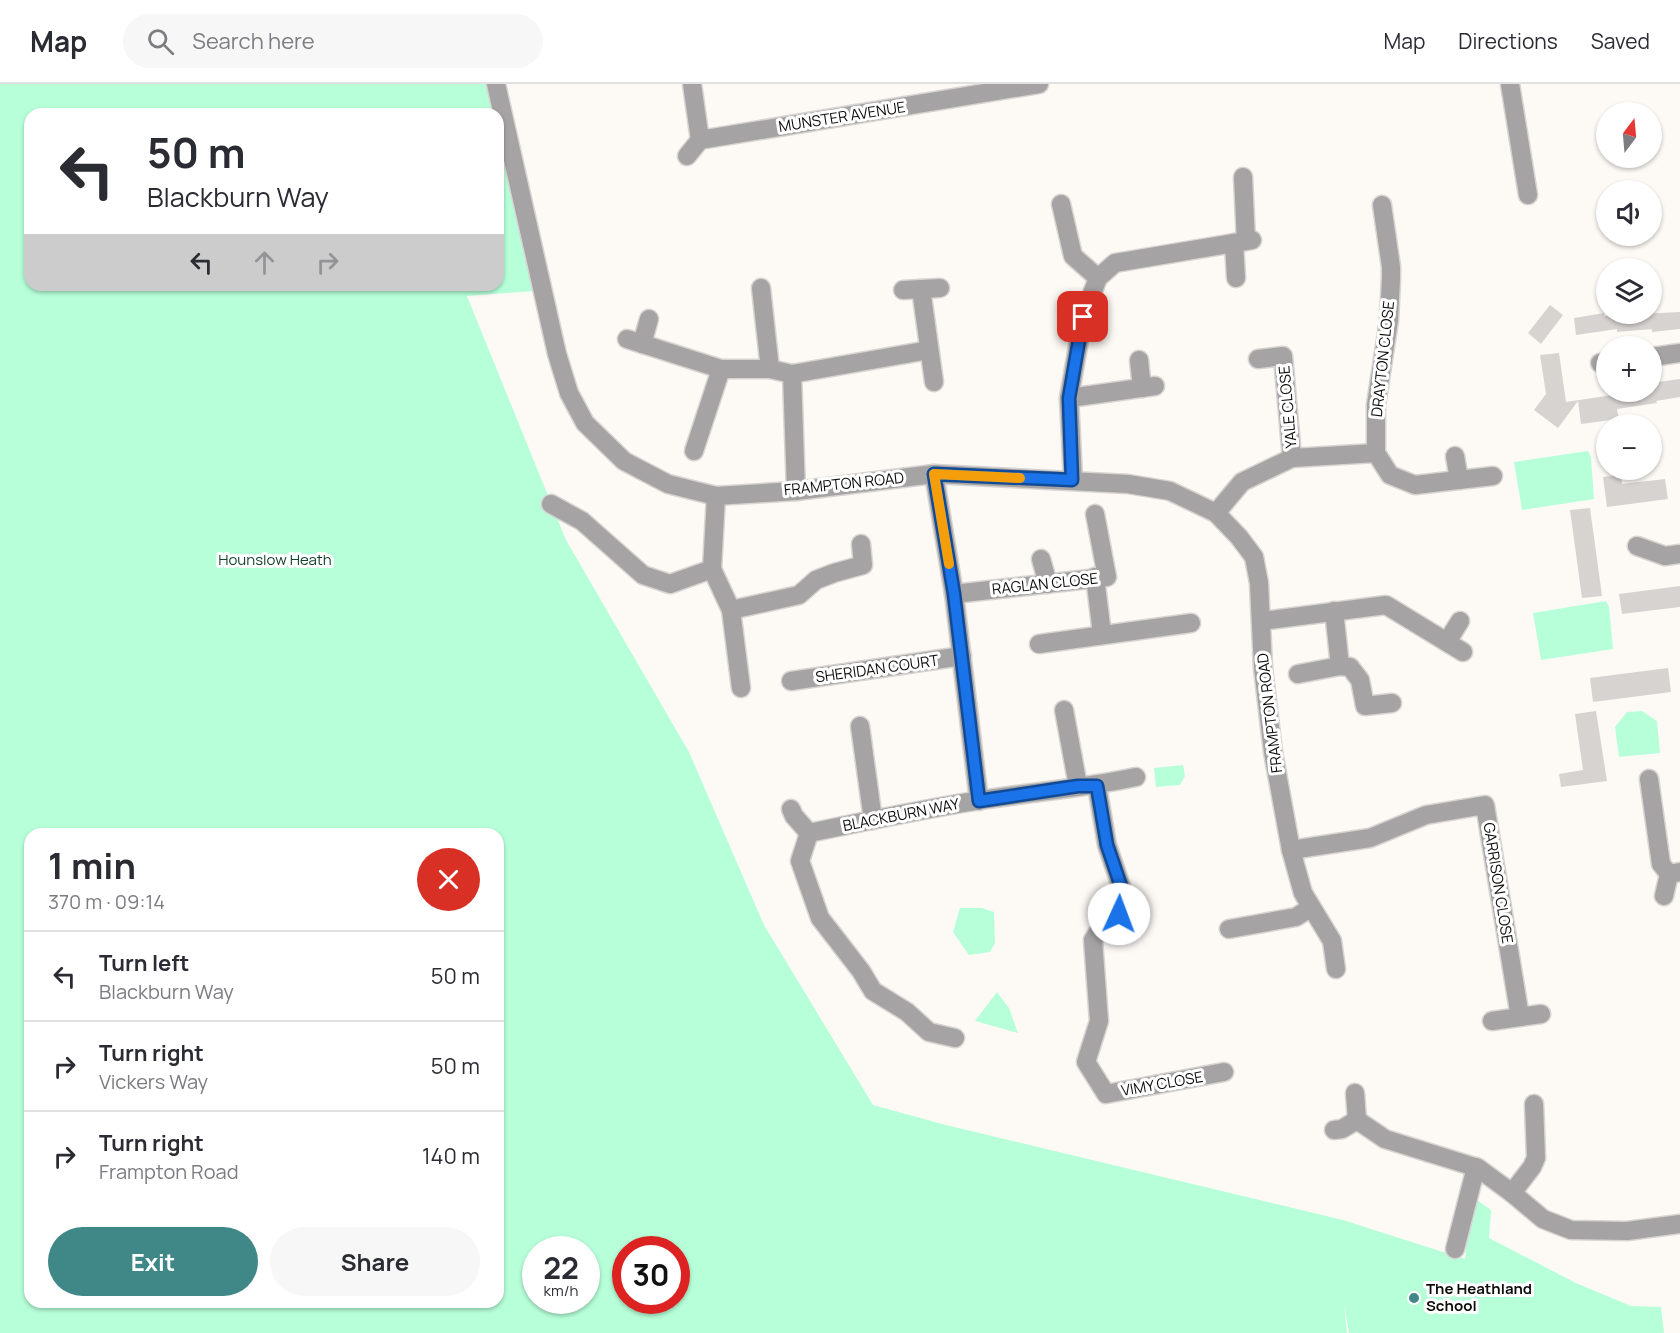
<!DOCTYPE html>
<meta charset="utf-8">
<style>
body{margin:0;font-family:Manrope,sans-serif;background:#f7f7f7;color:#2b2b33;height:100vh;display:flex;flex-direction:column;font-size:22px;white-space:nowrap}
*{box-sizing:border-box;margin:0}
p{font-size:20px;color:#7c7c81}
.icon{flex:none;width:33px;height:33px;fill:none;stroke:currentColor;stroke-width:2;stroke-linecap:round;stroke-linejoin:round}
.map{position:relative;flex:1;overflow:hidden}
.details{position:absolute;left:24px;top:744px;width:480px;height:480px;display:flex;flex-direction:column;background:#fff;border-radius:18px;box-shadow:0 2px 4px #0004}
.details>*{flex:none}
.hud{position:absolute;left:24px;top:24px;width:480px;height:183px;border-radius:18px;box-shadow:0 2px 4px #0004;background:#fff;color:#2b2b33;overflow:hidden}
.needle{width:39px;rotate:16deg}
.controls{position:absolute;left:1596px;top:18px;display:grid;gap:12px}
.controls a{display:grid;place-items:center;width:66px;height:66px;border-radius:50%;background:#fff;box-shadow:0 2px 4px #0004;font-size:30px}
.speed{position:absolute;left:522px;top:1152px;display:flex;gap:12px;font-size:30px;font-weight:700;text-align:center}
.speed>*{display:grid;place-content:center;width:78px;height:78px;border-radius:50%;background:#fff;box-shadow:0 2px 4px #0004;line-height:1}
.speed small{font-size:15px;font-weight:400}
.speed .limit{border:9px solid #d22;background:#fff;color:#111}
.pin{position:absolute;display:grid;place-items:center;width:51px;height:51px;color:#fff;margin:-26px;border-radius:12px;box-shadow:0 3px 9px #0006}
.me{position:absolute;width:66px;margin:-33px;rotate:2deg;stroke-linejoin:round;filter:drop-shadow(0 0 4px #0008)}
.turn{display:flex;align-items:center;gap:21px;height:126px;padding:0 24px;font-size:27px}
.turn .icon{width:78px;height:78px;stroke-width:2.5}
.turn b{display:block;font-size:42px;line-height:51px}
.lanes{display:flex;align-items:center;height:57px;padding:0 24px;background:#0003;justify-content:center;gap:30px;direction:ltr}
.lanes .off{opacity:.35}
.round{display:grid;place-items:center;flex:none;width:63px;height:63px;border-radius:32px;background:#f7f7f7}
.overview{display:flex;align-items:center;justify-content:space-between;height:102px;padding:0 24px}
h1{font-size:36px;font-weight:700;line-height:45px}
.cta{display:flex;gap:12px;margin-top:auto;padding:12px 24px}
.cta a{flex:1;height:69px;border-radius:36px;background:#408887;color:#fff;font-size:24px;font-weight:700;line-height:69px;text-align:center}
.cta a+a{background:#f7f7f7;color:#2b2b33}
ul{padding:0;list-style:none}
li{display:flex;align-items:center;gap:18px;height:90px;padding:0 24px;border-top:2px solid #e1e1e2}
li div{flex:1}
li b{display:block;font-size:22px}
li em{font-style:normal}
header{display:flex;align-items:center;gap:36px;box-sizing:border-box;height:84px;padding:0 30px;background:#fff;border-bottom:2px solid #e1e1e2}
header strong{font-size:28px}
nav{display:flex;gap:33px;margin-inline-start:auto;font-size:21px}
.search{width:420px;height:54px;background:#f7f7f7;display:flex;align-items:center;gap:15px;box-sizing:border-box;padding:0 21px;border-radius:33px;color:#7c7c81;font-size:22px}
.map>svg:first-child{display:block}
.green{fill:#b6ffd9;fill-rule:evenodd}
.building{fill:#d7d3d0}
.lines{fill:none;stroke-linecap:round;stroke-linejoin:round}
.minor-casing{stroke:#d7d4d1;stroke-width:21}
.minor{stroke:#a5a3a3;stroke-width:18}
.route-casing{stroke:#114b97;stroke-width:15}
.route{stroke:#1a73e8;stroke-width:10}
.slow{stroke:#f59e0b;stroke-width:10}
.poi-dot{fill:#408887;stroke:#fff;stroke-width:2}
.labels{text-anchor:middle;stroke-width:6;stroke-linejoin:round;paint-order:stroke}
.street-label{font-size:15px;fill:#0f0d0c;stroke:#fff}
.park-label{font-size:15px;fill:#14432f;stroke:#fff}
.poi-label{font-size:15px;font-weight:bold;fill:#0f0d0c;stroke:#fff;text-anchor:start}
</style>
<header>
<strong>Map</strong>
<div class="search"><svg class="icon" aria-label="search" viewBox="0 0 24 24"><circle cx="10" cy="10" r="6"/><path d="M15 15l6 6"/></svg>Search here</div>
<nav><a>Map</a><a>Directions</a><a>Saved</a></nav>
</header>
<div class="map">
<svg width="1680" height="1249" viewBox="0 0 1680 1249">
<rect width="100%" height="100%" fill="#fdfaf6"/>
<g class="green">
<path d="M0 0H486L493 30H30V201H498V50L535 207 467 212 566 456 689 668 764 841 873 1021 946 1041 1343 1136 1465 1175 1472 1112 1491 1126 1489 1154 1576 1199 1631 1222 1661 1223 1664 1249H1349L1344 1221 1347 1249H0ZM30 750H498V1218H30ZM536 1166H586V1216H536ZM626 1166H676V1216H626Z"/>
<polygon points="1588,367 1591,373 1594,415 1522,426 1514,378"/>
<polygon points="1606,517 1609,523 1613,565 1541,576 1533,529"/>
<polygon points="1642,627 1657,637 1660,669 1619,673 1615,643 1627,628"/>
<polygon points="1183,681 1185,692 1180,701 1156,703 1154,684"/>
<polygon points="960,824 982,824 994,828 995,859 990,868 969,871 953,848"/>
<polygon points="997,908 1009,924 1018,949 975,937"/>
</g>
<g class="building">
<polygon points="1550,221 1563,231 1541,260 1528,249"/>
<polygon points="1680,228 1680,245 1652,248 1652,245 1617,248 1617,245 1576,251 1574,234 1604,229 1604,232"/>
<polygon points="1559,269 1566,318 1625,309 1624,308 1652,308 1652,302 1659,301 1658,298 1680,295 1680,313 1656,317 1657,319 1617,325 1619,335 1581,340 1578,317 1558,344 1534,326 1546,310 1540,271"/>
<polygon points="1621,391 1622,400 1665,395 1668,415 1607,423 1603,393"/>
<polygon points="1590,424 1602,512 1582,514 1570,426"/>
<polygon points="1680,502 1680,523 1622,530 1619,510"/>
<polygon points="1668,584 1671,608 1593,618 1590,594"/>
<polygon points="1596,627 1607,697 1561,703 1559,690 1583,686 1575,630"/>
</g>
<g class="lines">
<defs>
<g id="minor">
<polyline points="496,0 557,270 569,309 585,339 624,377 668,400 716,412 796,407 934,390 1128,400 1170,407 1216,429 1239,453 1254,473 1259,499 1263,584 1273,668 1291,766 1303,809 1332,857 1336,885"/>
<polyline points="692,0 700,56 1039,0"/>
<polyline points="1510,0 1528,111"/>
<polyline points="687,72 700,56"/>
<polyline points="1243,93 1246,157"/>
<polyline points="1061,120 1073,172 1098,194"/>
<polyline points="1382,121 1391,183 1391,194 1389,236 1376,321 1376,369 1390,391 1415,401 1493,392"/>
<polyline points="1234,159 1236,194"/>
<polyline points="761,204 770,285"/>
<polyline points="921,205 934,298"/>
<polyline points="903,206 940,204"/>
<polyline points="627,255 721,285 770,285 792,290 796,407"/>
<polyline points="642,260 649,235"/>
<polyline points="1652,273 1680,269"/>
<polyline points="1258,275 1283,272 1292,374"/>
<polyline points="1139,276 1142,304"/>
<polyline points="1600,279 1606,279"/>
<polyline points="792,290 929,266"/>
<polyline points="1069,314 1155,302"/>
<polyline points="694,367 721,285"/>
<polyline points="1455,372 1459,396"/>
<polyline points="934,390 954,510 979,717"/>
<polyline points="1073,396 1069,314 1083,233 1098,194 1115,179 1252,156"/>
<polyline points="716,412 712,485 731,526 741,604"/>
<polyline points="551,420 582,437 643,491 670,500 712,485"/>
<polyline points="1216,429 1242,398 1292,374 1376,369"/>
<polyline points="1637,462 1665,472 1680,470"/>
<polyline points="1041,475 1048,500"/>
<polyline points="1095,493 1102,550"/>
<polyline points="954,510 1107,493 1095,430"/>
<polyline points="731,526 799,511 816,496 834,489 863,481 861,460"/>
<polyline points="1334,527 1340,582"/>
<polyline points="1262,537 1386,521 1463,568"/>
<polyline points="1447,558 1460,537"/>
<polyline points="1039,560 1191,539"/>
<polyline points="1298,590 1340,582 1350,583 1360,596 1365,622 1392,619"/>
<polyline points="791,597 962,572"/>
<polyline points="1064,626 1078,702"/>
<polyline points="860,642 873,736"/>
<polyline points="1649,695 1661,780 1669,790 1680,788"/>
<polyline points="1097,702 1107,761 1124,811 1119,830 1100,845 1093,856 1099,937 1086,978 1106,1010 1224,988"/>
<path d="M791 725 794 732 809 749C866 737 924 725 981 716 1033 708 1085 704 1136 693"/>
<polyline points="809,749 800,777 820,834 861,887 873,907 907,928 929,948 955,954"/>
<polyline points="1291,766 1370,754 1426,731 1485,721 1520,933"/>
<polyline points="1664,812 1669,790"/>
<polyline points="1229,845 1296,833 1310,824"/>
<polyline points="1492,937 1541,930"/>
<polyline points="1355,1009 1357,1036 1385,1055 1478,1084 1512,1109 1543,1135 1571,1146 1627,1147 1680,1140"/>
<polyline points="1334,1046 1342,1045 1357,1036"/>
<polyline points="1512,1109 1532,1083 1536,1074 1534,1020"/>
<polyline points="1455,1165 1476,1083"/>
</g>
</defs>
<use href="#minor" class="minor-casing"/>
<use href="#minor" class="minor"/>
</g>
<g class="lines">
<defs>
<polyline id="route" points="1083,233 1069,314 1072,396 934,390 954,510 979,717 1078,702 1097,702 1107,761 1124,811 1119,830"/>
</defs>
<use href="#route" class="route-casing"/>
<use href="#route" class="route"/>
<polyline class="slow" points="949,480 934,390 1020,394"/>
</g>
<circle class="poi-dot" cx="1414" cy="1214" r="6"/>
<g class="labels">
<g class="street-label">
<text transform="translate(842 33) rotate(-9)" y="5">MUNSTER AVENUE</text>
<text transform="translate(1383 275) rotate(-84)" y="5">DRAYTON CLOSE</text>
<text transform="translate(1288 323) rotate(-95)" y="5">YALE CLOSE</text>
<text transform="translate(844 400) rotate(-6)" y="5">FRAMPTON ROAD</text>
<text transform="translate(1045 500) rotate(-6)" y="5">RAGLAN CLOSE</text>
<text transform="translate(877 585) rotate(-8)" y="5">SHERIDAN COURT</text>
<text transform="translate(1270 629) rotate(-97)" y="5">FRAMPTON ROAD</text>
<text transform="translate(901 731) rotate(-11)" y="5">BLACKBURN WAY</text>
<text transform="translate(1498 799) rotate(81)" y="5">GARRISON CLOSE</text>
<text transform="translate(1162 1000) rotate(-10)" y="5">VIMY CLOSE</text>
</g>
<g class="park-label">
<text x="275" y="481">Hounslow Heath</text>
</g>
<g class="poi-label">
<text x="1426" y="1210">The Heathland<tspan x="1426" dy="17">School</tspan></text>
</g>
</g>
</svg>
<div class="controls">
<a><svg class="needle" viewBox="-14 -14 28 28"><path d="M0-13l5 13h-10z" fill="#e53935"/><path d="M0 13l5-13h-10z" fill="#7c7c81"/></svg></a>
<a><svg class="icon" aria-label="sound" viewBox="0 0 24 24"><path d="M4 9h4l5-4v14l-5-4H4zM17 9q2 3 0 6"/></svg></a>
<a><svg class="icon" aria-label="layers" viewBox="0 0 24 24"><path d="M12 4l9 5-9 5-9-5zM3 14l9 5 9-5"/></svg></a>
<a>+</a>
<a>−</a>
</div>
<div class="speed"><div>22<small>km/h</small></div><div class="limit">30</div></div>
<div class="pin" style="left:1083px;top:233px;background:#d93025"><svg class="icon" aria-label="arrive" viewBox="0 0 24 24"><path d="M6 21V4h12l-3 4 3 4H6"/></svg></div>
<svg class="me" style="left:1119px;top:830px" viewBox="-20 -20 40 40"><circle r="19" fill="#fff"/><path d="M0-13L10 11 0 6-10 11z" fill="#1a73e8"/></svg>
<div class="hud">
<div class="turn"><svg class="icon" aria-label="left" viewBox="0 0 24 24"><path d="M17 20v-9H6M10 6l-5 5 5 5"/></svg><div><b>50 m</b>Blackburn Way</div></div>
<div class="lanes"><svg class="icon" aria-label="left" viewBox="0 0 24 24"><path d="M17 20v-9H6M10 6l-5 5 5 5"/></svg><svg class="icon off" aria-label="ahead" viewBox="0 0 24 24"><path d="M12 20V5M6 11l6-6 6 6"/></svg><svg class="icon off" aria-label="right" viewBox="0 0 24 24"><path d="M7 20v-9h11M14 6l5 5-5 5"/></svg></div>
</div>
<section class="details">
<div class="overview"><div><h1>1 min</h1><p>370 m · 09:14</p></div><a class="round" style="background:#d93025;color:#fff"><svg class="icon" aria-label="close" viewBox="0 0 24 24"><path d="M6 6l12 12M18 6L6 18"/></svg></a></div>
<ul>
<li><svg class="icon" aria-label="left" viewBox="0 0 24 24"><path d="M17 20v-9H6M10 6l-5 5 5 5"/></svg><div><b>Turn left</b><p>Blackburn Way</p></div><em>50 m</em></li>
<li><svg class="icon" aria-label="right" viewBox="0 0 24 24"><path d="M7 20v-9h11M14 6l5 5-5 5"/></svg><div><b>Turn right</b><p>Vickers Way</p></div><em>50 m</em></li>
<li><svg class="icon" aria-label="right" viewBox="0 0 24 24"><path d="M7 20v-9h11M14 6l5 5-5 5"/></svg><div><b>Turn right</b><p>Frampton Road</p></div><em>140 m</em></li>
</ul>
<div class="cta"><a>Exit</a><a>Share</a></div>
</section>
</div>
